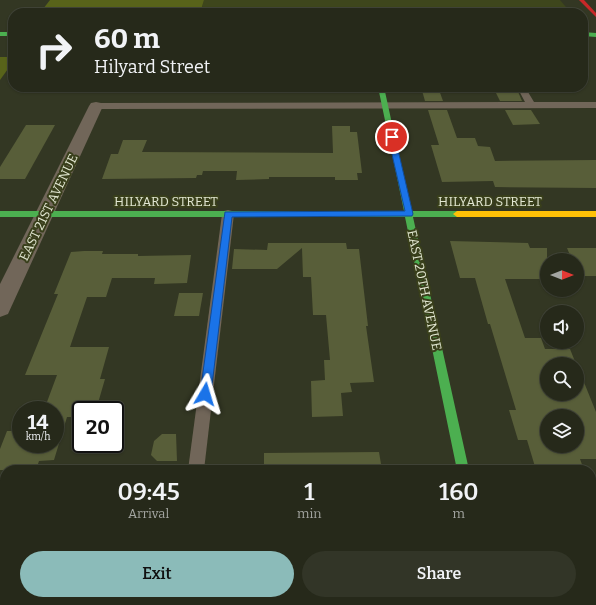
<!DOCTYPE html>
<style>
body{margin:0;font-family:Bitter,serif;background:#323527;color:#f1f3f6;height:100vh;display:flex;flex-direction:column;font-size:15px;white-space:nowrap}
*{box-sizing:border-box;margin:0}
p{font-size:13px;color:#a4a6a2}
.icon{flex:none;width:22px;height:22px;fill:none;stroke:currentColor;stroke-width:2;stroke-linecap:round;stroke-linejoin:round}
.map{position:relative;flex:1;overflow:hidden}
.side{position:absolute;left:0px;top:465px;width:596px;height:140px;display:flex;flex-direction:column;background:#26291a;border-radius:16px 16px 0 0;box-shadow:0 1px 3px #0004,0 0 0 1px #424539}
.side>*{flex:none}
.hud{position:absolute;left:8px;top:8px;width:580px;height:84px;border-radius:16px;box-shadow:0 1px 3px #0004,0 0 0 1px #424539;background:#26291a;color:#f1f3f6;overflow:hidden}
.needle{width:26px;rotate:90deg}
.buttons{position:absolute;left:540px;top:253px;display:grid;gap:8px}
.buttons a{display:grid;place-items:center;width:44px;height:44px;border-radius:50%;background:#26291a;box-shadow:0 1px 3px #0004,0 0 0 1px #424539;font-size:20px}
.speed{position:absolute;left:12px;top:401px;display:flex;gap:8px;font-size:20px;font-weight:700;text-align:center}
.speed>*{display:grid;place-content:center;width:52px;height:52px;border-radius:50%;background:#26291a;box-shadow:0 1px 3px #0004,0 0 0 1px #424539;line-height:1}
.speed small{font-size:10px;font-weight:400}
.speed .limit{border:2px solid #111;border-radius:6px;background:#fff;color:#111}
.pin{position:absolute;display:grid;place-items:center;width:34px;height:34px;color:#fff;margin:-17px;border:2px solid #fff;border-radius:50%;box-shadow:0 1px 4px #0007}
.me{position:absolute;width:44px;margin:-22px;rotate:7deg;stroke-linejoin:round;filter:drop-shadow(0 0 3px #0008)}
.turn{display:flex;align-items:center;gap:14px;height:84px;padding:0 20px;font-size:18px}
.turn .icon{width:52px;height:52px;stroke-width:2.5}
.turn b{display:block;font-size:28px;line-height:34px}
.eta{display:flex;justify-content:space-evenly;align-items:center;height:68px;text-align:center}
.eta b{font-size:24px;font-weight:600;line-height:28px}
.cta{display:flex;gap:8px;margin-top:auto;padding:8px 20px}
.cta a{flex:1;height:46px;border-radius:24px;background:#8bbbb9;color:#111;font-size:16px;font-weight:600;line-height:46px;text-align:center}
.cta a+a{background:#323527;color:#f1f3f6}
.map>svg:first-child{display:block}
.built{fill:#3e461c}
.green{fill:#58631a}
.building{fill:#585e39;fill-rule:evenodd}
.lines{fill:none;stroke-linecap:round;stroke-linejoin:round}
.lane{fill:#716659;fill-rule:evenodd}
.street{fill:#716659;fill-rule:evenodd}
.fast{fill:#4caf50;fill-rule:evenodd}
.slow{fill:#ffc107;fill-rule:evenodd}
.jam{fill:#c62828;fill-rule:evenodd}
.route{fill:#1a73e8;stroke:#114b97}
.labels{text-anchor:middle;stroke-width:4;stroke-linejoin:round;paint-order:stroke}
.street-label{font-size:13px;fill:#e2e7d2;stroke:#393f1b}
</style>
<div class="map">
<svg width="596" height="605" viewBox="0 0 596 605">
<rect width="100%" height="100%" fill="#333723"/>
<polygon class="built" points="204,0 560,0 571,13 200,13"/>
<g class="green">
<polygon points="50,0 204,0 200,13 40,13"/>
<polygon points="0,57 13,57 13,62 0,80"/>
</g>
<g class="building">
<polygon points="421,87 438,87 443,101 425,101"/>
<polygon points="493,87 516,87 522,101 500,101"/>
<polygon points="428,110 447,110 457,138 475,138 478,146 490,147 495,161 596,160 596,188 495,187 493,181 442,182 431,145 439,145"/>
<polygon points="505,110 531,110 540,124 513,125"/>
<polygon points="26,125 55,125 25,179 0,179 0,167"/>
<polygon points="332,126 350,126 350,132 357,132 362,173 357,173 358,180 335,180 335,177 269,177 269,179 236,180 237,171 203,171 202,175 197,175 196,178 102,179 111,154 118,154 123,140 147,140 142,152 333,153"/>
<path d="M450 241 528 243 530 248H547V279H505L525 338H541L545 349H570L576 364H547V394H577V365L596 412V459H580L584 470H536L527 440H518L509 410H516L490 324H488L475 278H460ZM547 416H577V446H547Z"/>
<polygon points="268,243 346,243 347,249 359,249 368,326 366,326 374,382 350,383 352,392 341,393 343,416 312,417 311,381 325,380 324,360 330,360 326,315 313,315 311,277 303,277 302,248 277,269 232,269 234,249 267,250"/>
<polygon points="567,248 596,248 596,276 580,276 577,269 577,260 572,260"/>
<polygon points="84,251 103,251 102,254 138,254 138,256 191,255 187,283 154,284 155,278 112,278 106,297 87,297 70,347 109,347 100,379 105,379 96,410 81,410 81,417 67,417 54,460 39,461 36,470 0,470 0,449 7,431 21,431 21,444 55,444 55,410 44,410 57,375 25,375 58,294 54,294 71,252"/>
<polygon points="179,293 203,293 199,316 174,316"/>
<polygon points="162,434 176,434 177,461 157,461 151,455 154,441"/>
<polygon points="379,452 382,470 264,470 264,453"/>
</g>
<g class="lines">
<g class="lane">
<polygon points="517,87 525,87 534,102 596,102 596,108 96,109 92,106 96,103 525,102"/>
<polygon points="228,210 232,211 234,214 204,470 188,470 222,214 224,211"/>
<rect x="0" y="536" width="5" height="18"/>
<rect x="591" y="543" width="5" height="18"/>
</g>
<g class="street">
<polygon points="96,102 101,103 103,106 8,314 0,317 0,284 89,106 91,103"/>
<polygon points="475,600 507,600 508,605 476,605"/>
</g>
<g class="fast">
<rect x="0" y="32" width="13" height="4"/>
<polygon points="583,32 596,33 596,37 583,36"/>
<polygon points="378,87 384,87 411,211 457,211 461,214 457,217 413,217 469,470 457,470 405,217 0,217 0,211 404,211"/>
</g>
<polygon class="slow" points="457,211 596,211 596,217 457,217 453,214"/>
<polygon class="jam" points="579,0 584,0 596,13 596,17"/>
</g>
<polygon class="route" points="389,135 395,137 413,214 412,216 232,217 211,394 209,398 205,400 202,398 200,394 225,212 405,211 388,137"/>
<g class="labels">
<g class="street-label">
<text x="166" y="206">HILYARD STREET</text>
<text x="490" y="206">HILYARD STREET</text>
<text transform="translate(48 207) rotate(-64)" y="5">EAST 21ST AVENUE</text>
<text transform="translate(425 290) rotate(78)" y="5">EAST 20TH AVENUE</text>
</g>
</g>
</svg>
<div class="buttons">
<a><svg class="needle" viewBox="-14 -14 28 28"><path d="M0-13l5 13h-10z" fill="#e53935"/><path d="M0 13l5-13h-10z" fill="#a4a6a2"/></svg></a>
<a><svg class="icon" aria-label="sound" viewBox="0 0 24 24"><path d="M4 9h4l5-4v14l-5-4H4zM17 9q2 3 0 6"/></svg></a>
<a><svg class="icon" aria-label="search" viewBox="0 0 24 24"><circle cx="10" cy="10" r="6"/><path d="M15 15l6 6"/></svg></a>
<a><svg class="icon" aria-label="layers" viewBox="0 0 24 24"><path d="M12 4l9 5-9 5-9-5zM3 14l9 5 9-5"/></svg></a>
</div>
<div class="speed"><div>14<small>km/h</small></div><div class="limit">20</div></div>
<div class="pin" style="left:392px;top:137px;background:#d93025"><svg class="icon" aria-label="arrive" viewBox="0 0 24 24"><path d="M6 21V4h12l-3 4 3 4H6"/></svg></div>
<svg class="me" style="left:205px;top:394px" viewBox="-20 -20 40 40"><path d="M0-17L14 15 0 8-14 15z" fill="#1a73e8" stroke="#fff" stroke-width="4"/></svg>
<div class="hud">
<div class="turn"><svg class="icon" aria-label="right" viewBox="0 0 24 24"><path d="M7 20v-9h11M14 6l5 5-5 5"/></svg><div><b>60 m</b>Hilyard Street</div></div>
</div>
<section class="side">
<div class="eta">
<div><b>09:45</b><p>Arrival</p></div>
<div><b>1</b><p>min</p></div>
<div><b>160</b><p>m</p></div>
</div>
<div class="cta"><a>Exit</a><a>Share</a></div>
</section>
</div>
